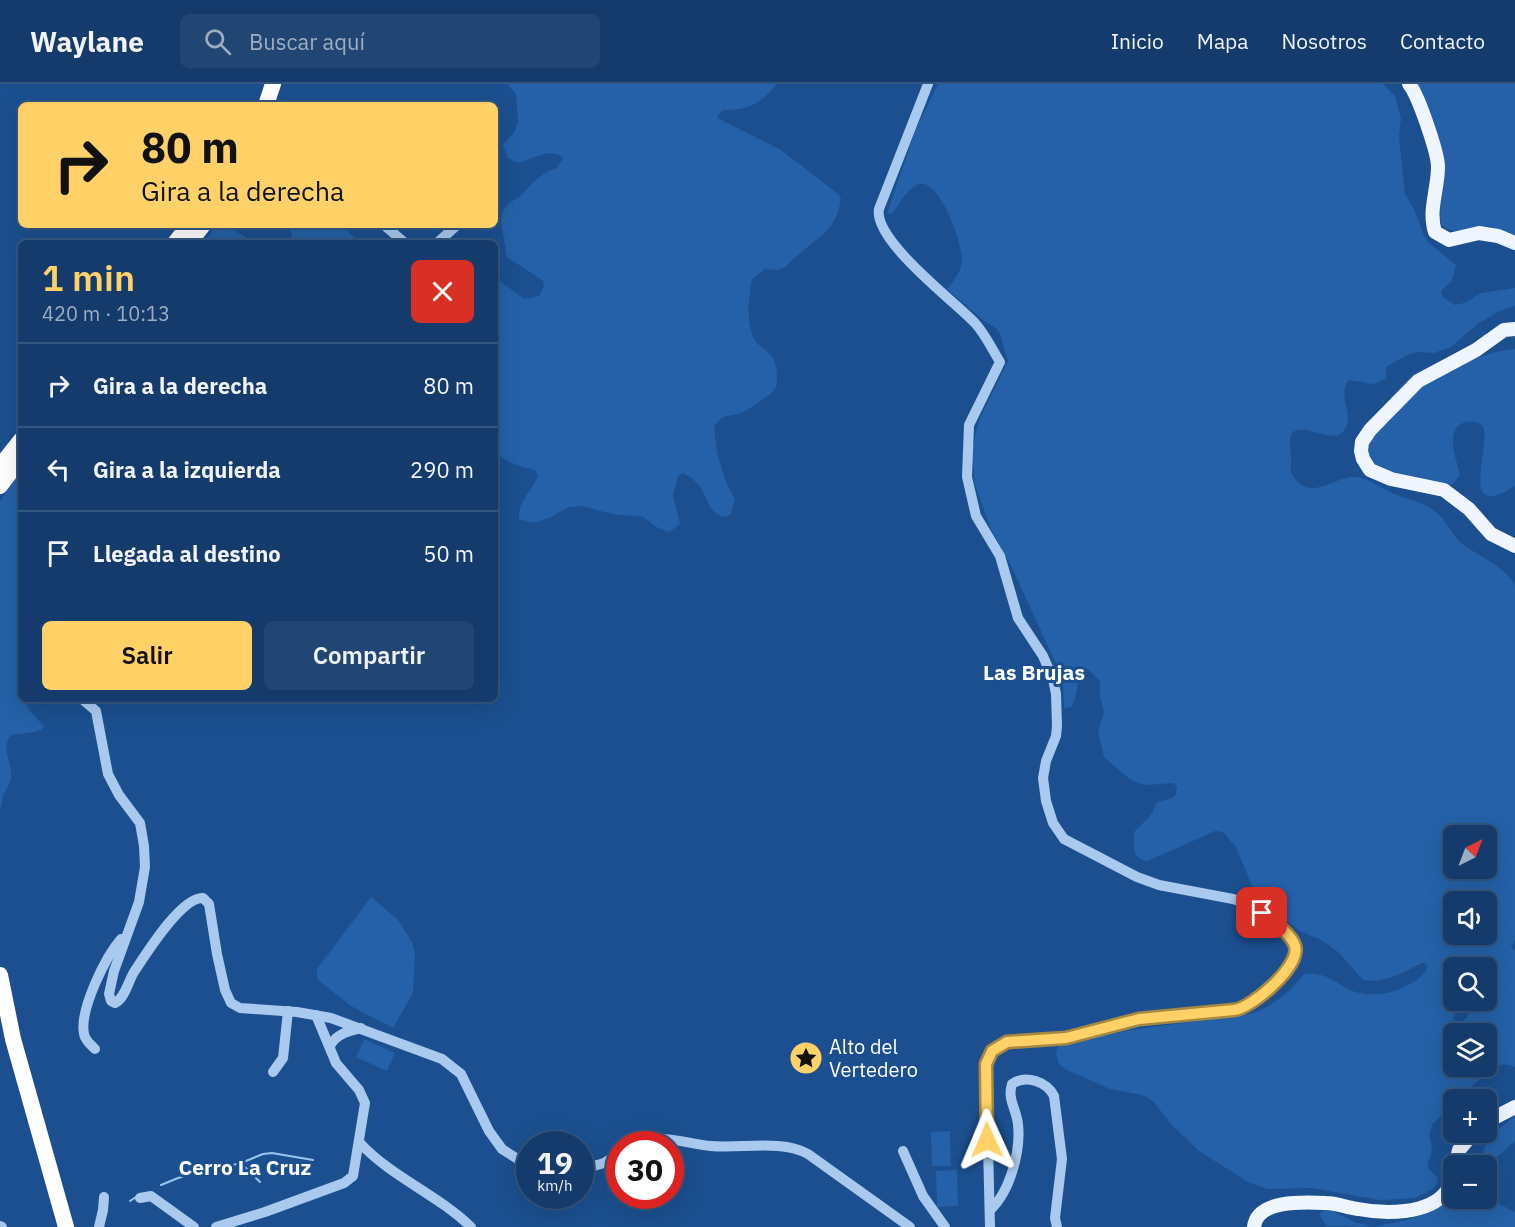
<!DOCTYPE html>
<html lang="es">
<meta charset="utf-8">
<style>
body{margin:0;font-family:"IBM Plex Sans",sans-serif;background:#214673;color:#f1f3f6;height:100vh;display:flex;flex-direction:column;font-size:22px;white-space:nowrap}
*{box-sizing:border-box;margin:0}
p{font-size:20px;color:#9dadc1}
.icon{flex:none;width:33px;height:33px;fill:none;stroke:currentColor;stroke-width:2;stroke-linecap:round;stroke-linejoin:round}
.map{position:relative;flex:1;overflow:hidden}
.details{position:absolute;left:18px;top:156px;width:480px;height:462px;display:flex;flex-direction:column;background:#143b6b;border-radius:9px;box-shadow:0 6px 24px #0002,0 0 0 2px #33557e}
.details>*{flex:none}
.hud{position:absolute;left:18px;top:18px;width:480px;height:126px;border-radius:9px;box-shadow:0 6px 24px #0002,0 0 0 2px #33557e;background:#ffd166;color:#111;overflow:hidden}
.needle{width:39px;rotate:42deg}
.buttons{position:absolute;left:1443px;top:741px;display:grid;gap:12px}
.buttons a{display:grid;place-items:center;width:54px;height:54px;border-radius:9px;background:#143b6b;box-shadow:0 6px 24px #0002,0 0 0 2px #33557e;font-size:30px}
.speed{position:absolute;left:516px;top:1047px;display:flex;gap:12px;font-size:30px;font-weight:700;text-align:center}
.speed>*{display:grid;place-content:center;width:78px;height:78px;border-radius:50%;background:#143b6b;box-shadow:0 6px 24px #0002,0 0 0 2px #33557e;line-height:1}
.speed small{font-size:15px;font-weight:400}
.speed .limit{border:9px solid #d22;background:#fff;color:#111}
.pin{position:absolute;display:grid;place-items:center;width:51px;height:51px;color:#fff;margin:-26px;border-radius:12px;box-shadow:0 3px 9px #0006}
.me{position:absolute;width:66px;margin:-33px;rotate:359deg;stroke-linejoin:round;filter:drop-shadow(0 0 4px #0008)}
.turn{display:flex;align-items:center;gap:21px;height:126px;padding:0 24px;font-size:27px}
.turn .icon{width:78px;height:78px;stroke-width:2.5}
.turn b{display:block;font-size:42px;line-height:51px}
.round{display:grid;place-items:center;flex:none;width:63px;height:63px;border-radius:9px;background:#214673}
.overview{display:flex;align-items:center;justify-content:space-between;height:102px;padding:0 24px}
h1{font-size:36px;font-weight:600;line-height:45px;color:#ffd166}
.action{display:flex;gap:12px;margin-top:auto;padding:12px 24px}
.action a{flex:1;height:69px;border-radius:9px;background:#ffd166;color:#111;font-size:24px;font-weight:600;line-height:69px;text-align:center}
.action a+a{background:#214673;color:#f1f3f6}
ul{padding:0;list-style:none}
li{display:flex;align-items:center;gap:18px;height:84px;padding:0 24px;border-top:2px solid #33557e}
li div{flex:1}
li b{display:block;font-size:22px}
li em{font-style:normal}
header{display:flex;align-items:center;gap:36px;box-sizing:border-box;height:84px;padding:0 30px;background:#143b6b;border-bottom:2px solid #33557e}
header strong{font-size:28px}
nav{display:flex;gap:33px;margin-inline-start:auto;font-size:21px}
.search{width:420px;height:54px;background:#214673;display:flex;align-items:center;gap:15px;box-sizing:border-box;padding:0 21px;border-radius:9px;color:#9dadc1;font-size:22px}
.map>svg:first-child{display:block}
.green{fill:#2461a8;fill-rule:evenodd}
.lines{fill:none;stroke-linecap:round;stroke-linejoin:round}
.stream{stroke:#9cc4f0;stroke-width:2}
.minor{stroke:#a9c9ee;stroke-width:10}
.major{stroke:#f0f6ff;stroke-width:14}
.highway{stroke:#fff;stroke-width:16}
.route-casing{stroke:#a68842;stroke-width:15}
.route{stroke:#ffd166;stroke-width:10}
.labels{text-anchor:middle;stroke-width:6;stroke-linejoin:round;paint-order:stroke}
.poi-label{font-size:20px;fill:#fff;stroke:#1b4f8f;text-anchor:start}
.neighbourhood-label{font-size:21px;font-weight:bold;fill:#fff;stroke:#1b4f8f}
</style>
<header>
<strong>Waylane</strong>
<div class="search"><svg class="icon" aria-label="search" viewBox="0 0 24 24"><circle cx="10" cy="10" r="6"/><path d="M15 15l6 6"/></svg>Buscar aquí</div>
<nav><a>Inicio</a><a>Mapa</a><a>Nosotros</a><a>Contacto</a></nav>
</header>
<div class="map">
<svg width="1515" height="1143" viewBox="0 0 1515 1143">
<rect width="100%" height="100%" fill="#1b4f8f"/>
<g class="green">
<path d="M507 0H777C761 19 750 26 724 26L717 32 719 35 781 66 838 110 841 115C836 145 823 149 802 168 795 173 790 179 784 184L777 186 765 185 752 195C749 213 746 231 752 250 758 268 777 265 777 291 777 295 777 302 775 305 771 311 747 327 741 329 727 334 724 328 714 343L717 369 726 398 735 415 731 429 727 433C709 433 708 413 699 401 695 396 688 392 683 389L678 392 673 411 680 440 669 448 658 444 643 433 612 430 582 422 569 423 549 434 537 438H528L519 435C517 417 533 407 538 391L535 386C520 382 503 379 495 365V194L525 215 539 212 544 202 543 197 539 194 507 173 501 138 503 126 509 119 521 112 533 98 548 87 557 84 563 74C550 62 532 76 518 79L508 74 503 61 515 47 518 37 516 10Z"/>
<path d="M938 0H1383L1395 12 1401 35 1399 52 1405 110 1415 127 1423 149 1428 158 1456 181 1452 197 1441 207 1442 212 1455 221 1464 219 1481 209 1515 204V222L1500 227 1479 239 1451 263 1434 269 1419 268 1407 271 1386 283V295L1374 300 1349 296C1335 311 1358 334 1342 349 1327 362 1282 321 1291 371 1292 377 1290 383 1291 389 1311 422 1335 390 1357 393 1369 395 1383 405 1395 410 1410 417 1427 418 1439 431 1449 440 1453 454 1465 462 1483 474 1503 482 1515 501V856L1511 862 1515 867V983C1510 981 1505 980 1501 981 1488 984 1468 1006 1460 1015L1454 1016 1453 1022 1433 1039 1429 1051 1432 1062 1431 1071 1428 1078V1084L1437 1093 1438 1098 1433 1105 1415 1114 1380 1116 1312 1104 1267 1105 1248 1098 1199 1067 1170 1039 1153 1017 1142 1011 1110 1005 1065 985 1059 980 1056 969 1058 962 1130 946 1250 930C1274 922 1289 909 1304 890 1322 887 1334 897 1348 905 1366 914 1391 911 1408 901 1417 896 1423 893 1428 882L1425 879H1422C1404 888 1385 900 1363 896L1337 867 1321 856 1300 847 1258 816 1236 763 1223 748 1215 747 1148 777C1132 776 1133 760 1134 748L1151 731 1157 718 1172 714 1176 710 1177 703 1173 699 1147 701 1141 700 1130 695 1104 673 1098 647 1104 628 1100 612V597L1088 585C1073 594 1080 611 1071 623L1064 624 1063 603 1057 582 1012 484 991 445 975 401 972 368 975 352 980 334 1008 277 1000 250 996 244 984 237 947 205C954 196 961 188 962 177 963 160 940 96 920 100 907 103 900 120 892 130L887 129 916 45ZM1454 752H1486V784H1454ZM1454 818H1486V850H1454ZM1454 884H1486L1487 891 1491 885H1496L1499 889 1487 906 1486 916 1478 917 1462 939 1453 936 1455 930 1467 916H1454ZM1454 950H1486V982H1454Z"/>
<path d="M1417 0H1515V152C1505 148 1494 141 1483 142 1468 142 1454 154 1441 140 1439 123 1443 106 1444 89 1445 65 1429 21 1417 0Z"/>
<polygon points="217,141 226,141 255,159 203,159"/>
<polygon points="288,141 340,141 361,159 291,159 292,151"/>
<path d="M1515 265V402C1456 439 1492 364 1483 342 1478 338 1473 336 1465 338 1443 346 1457 376 1460 391L1453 400 1448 402C1429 397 1388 393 1374 380 1369 375 1367 365 1369 358 1374 342 1418 302 1434 294 1458 281 1488 267 1515 265Z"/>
<path d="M21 385V615H25L29 626 44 642 42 645 35 648 11 651C0 665 13 677 11 695 10 700 5 707 3 712 2 717 2 722 0 726V418Z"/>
<polygon points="371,813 398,836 412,858 415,870 413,909 393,944 351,922 317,895 317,885"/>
<polygon points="364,955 395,969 387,987 356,973"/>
<path d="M1515 1032V1057L1496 1074 1484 1076 1482 1073C1484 1056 1502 1042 1515 1032Z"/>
<polygon points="950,1047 951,1082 932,1082 931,1048"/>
<polygon points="957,1086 958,1122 937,1123 936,1087"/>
<path d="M1453 1102 1454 1114H1487L1515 1128V1143H1375C1406 1135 1439 1134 1453 1102Z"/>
<polygon points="1325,1125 1334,1127 1354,1138 1374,1143 1327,1142 1319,1130"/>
</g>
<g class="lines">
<g class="stream">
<polyline points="241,1079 260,1098"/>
<polyline points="161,1101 178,1094 241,1079 263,1070 272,1069 313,1076"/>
<polyline points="130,1117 136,1113"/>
</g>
<g class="minor">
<path d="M928 0 879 125C873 156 953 216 975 239 985 250 992 265 1000 278L969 341 967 393 976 432 1000 472 1018 534 1043 572 1053 595 1056 610 1057 642 1056 652 1046 677 1043 694 1046 717 1053 739 1064 755 1137 793 1159 801 1233 815 1248 820 1256 824 1284 848 1295 861 1293 879 1251 920 1241 925 1139 935 1066 954 1007 958 992 967 986 980 990 1143"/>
<polyline points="384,141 405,159"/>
<polyline points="437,159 456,142"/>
<path d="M82 615 96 627 108 690 119 711 140 739 144 762 145 783 139 818 114 887 109 910 111 917 115 919C125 914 128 898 134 888 146 870 181 813 203 814L209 820 217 870 225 906 231 919 240 924 297 928 331 934 442 975 461 990 489 1047 502 1065 530 1083"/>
<path d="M330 962C336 950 349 947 361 944"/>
<path d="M95 965C90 960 85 956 84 950 79 926 106 872 121 855"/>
<polyline points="273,988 283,974 288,927"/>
<path d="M359 1058C391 1093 437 1110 471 1143"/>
<path d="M633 1060C639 1057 644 1055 651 1055 670 1053 691 1060 711 1062 740 1065 782 1055 808 1070L910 1143"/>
<polyline points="903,1067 923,1112 945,1143"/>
<polyline points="580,1086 604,1079 620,1069"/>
<polyline points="140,1114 151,1112 194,1143"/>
<path d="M990 1126C1010 1108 1021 1067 1018 1040 1016 1024 1007 1015 1012 1000 1026 990 1047 998 1054 1012L1062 1075 1055 1134 1057 1143"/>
<polyline points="0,1142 2,1143"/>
<polyline points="99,1143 103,1126 104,1113"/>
<polyline points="216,1143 265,1128 344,1099 353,1092 365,1019 359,1006 336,979 316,931"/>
</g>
<g class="major">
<path d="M1409 0C1418 10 1438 69 1438 83 1438 105 1428 127 1435 148L1449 156 1479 149 1498 152 1515 159"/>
<polyline points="1515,245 1504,246 1476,266 1418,297 1370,346 1362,358 1361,367 1363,375 1370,386 1391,395 1444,406 1469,425 1491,450 1515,462"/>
<polyline points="1486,1038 1515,1023"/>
<polyline points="1455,1082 1459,1066 1474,1048"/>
<path d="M1254 1143C1257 1115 1305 1118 1326 1119 1337 1119 1347 1124 1358 1125 1384 1130 1428 1131 1446 1108 1451 1102 1452 1093 1454 1086"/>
</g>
<g class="highway">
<polyline points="266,21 273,0"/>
<polyline points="175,159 189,141"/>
<polyline points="189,159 203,141"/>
<polyline points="1,381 21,356"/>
<polyline points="0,402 21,374"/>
<polyline points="0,891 13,955 66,1143"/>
</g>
</g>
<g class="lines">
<defs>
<path id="route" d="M987 1056 986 980 992 967 1007 958 1066 954 1139 935 1234 926C1252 924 1301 882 1295 862 1291 849 1272 837 1262 829"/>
</defs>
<use href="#route" class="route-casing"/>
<use href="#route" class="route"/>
</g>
<defs>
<symbol id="sight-disc" viewBox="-11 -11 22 22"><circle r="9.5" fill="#ffd166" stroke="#1b4f8f"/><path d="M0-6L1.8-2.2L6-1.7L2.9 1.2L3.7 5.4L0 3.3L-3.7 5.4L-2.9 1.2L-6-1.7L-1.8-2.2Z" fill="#111"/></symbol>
</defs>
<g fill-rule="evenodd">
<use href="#sight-disc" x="787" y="955" width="38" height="38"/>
</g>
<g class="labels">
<g class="poi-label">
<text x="829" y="970">Alto del<tspan x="829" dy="23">Vertedero</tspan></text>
</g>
<g class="neighbourhood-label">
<text x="1034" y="596">Las Brujas</text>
<text x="245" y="1091">Cerro La Cruz</text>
</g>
</g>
</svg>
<div class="buttons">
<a><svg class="needle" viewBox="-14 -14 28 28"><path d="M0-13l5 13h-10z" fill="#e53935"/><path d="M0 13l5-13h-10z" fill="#9dadc1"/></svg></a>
<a><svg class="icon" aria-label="sound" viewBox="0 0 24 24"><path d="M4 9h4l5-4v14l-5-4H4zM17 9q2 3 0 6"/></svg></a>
<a><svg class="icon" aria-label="search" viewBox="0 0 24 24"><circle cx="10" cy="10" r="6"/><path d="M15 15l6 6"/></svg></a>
<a><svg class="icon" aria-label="layers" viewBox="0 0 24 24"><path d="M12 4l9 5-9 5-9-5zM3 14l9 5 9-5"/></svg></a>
<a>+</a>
<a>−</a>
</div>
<div class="speed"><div>19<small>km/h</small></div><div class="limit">30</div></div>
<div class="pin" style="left:1262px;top:829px;background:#d93025"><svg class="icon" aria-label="arrive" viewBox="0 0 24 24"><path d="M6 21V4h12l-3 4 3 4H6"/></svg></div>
<svg class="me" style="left:987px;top:1056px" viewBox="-20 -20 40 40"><path d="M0-17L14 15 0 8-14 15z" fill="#ffd166" stroke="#fff" stroke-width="4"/></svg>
<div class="hud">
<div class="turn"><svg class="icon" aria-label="right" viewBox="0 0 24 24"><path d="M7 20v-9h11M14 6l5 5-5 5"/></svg><div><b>80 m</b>Gira a la derecha</div></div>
</div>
<section class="details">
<div class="overview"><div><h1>1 min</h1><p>420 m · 10:13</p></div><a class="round" style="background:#d93025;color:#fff"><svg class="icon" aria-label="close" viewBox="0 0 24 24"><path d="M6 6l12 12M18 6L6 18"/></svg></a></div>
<ul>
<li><svg class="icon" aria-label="right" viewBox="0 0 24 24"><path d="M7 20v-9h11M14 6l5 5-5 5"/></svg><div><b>Gira a la derecha</b></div><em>80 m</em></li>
<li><svg class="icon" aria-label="left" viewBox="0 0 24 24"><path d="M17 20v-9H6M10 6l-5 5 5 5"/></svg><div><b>Gira a la izquierda</b></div><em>290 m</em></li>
<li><svg class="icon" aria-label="arrive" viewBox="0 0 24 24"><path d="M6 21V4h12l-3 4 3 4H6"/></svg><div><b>Llegada al destino</b></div><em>50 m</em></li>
</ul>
<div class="action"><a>Salir</a><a>Compartir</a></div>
</section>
</div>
